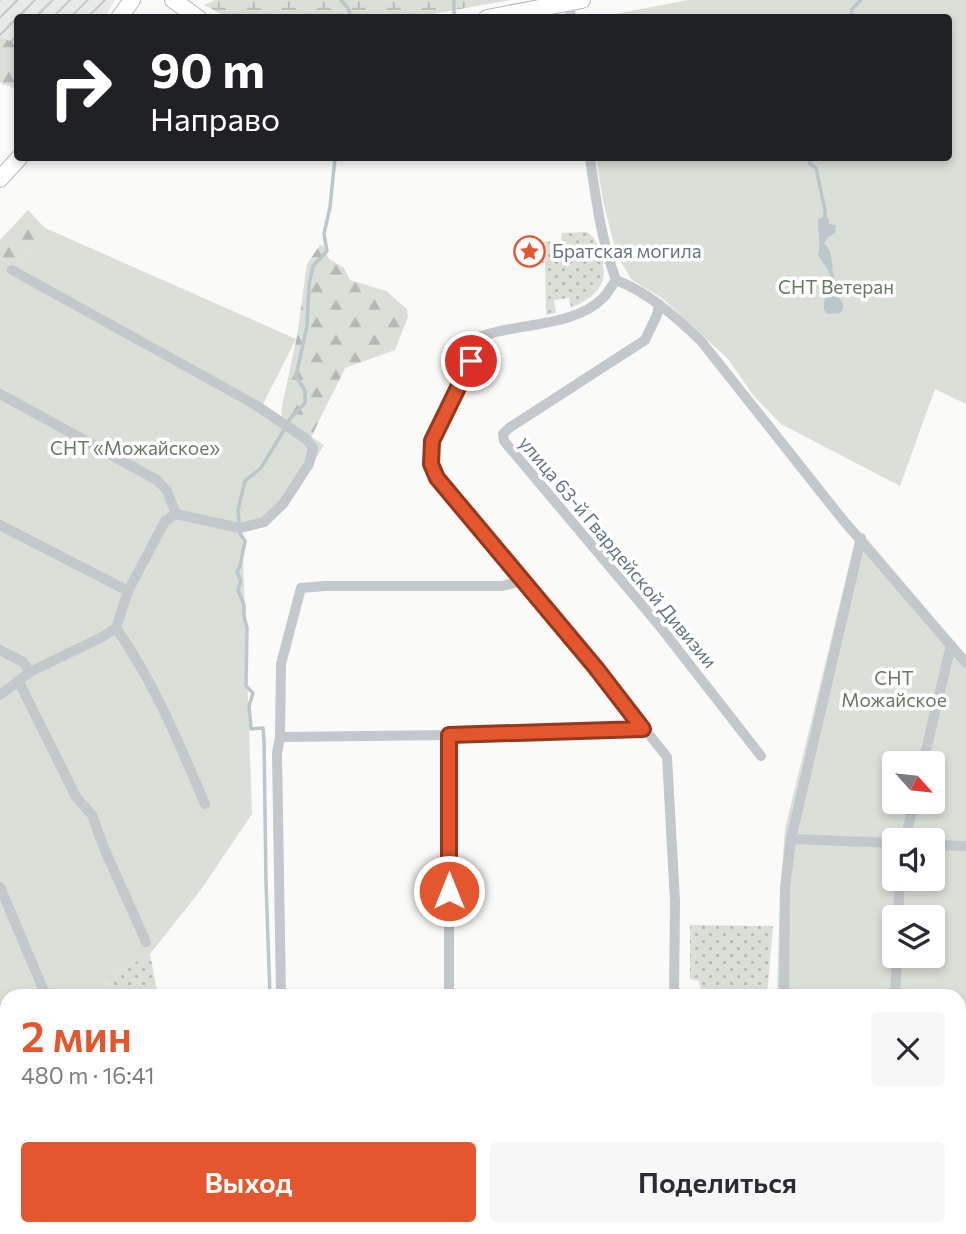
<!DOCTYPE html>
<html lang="ru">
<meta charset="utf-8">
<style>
body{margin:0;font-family:Commissioner,sans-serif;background:#f7f7f7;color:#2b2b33;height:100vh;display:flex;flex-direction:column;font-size:26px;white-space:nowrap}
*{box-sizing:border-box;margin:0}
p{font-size:23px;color:#7c7c81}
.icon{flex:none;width:38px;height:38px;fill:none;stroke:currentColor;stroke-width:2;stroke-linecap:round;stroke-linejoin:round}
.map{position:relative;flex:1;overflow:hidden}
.details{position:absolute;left:0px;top:989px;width:966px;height:247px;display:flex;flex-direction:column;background:#fff;border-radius:21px 21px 0 0;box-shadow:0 4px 10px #0003}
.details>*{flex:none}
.hud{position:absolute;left:14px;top:14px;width:938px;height:147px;border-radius:7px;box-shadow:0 4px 10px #0003;background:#202124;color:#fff;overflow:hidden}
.needle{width:46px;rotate:117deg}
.controls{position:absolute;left:882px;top:751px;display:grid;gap:14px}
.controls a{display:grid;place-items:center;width:63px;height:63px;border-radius:7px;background:#fff;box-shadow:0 4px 10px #0003;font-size:35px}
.pin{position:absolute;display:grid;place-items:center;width:60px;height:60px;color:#fff;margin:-30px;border:4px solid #fff;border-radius:50%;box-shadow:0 2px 7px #0007}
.me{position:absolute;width:77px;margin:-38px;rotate:0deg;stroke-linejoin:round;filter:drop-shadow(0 0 5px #0008)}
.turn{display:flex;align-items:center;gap:24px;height:147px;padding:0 21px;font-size:32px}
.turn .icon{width:91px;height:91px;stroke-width:2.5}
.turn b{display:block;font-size:49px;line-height:60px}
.round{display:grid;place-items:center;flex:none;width:74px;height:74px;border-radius:7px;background:#f7f7f7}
.head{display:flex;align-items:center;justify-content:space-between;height:119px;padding:0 21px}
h1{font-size:42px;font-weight:600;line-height:52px;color:#e4572e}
.action{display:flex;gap:14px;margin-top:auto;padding:14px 21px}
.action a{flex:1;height:80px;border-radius:7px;background:#e4572e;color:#fff;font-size:28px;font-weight:600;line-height:80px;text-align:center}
.action a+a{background:#f7f7f7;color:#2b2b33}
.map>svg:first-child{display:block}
.industrial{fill:url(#industrial-furrows)}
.grass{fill:url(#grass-dots)}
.forest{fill:url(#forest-firs)}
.wetland{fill:url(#wetland-marsh)}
.green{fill:#dadfd7;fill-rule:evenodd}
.water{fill:#bbc7cb}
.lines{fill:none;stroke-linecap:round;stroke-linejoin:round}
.stream{stroke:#bbc7cb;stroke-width:3.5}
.secondary-casing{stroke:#b3babf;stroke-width:18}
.street{stroke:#c3c8cc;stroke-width:10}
.secondary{stroke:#fff;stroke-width:16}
.route-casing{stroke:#94391e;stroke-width:18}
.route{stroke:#e4572e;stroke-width:12}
.labels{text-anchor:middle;stroke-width:7;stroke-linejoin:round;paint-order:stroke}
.poi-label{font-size:19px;fill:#657683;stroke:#fff;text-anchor:start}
.park-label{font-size:19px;fill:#687a64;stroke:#fff}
.street-label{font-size:19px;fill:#657683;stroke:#fff}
</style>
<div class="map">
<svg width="966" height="1234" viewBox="0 0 966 1234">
<defs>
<pattern id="industrial-furrows" width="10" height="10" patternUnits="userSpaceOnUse" patternTransform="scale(1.75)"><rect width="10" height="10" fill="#e8e9e9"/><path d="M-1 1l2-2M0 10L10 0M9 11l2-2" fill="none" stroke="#c0c1c2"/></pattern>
<pattern id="grass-dots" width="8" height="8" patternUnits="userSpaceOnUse" patternTransform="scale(1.75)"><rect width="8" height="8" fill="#dadfd7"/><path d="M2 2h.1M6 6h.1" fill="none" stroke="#b4b9b4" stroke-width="1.8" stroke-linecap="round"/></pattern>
<pattern id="forest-firs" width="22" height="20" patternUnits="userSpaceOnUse" patternTransform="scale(1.75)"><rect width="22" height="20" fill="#dadfd7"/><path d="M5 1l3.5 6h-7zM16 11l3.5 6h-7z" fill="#b4b9b4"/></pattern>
<pattern id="wetland-marsh" width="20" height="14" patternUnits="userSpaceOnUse" patternTransform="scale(1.75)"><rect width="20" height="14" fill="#dadfd7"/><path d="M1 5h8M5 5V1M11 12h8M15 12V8" fill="none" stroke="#b4b9b4"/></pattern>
</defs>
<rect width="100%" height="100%" fill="#fafaf8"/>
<polygon class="industrial" points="0,0 115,0 105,17 18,18 17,90 0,83"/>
<g class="grass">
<path d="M587 232C596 238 598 245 601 256 610 284 596 297 571 308L569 298 554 300 556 313 546 315 545 263 522 260V241L561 242 562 233Z"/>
<polygon points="690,925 773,926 767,996 702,996 699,981 690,979"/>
<polygon points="150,954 158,996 98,996 110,976"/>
<polygon points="7,1096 7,1228 208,1228 209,1234 1,1234 0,1102"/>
<polygon points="792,1229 853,1229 848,1234 779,1234"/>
</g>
<g class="forest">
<polygon points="0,37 17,44 17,89 0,82"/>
<polygon points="28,210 45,228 0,284 0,240"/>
<path d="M320 245 324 246 329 259 344 268 350 280 386 291 407 309 408 317 395 350 345 368C334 392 321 414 311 439L283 420 281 411 297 336 307 264Z"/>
<polygon points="966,1182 966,1234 848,1234 853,1229 959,1228 959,1183"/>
</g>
<polygon class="wetland" points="215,0 510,0 416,17 238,18 223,15 204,5"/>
<g class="green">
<polygon points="688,0 966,0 966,404 935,389 900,486 781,424 753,395 728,359 663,299 632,280 617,256 603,201 596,158 948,158 948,18 599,17"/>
<polygon points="45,228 296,339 263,404 324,445 289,503 242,530 252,814 200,891 150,954 110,976 98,996 7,996 7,1096 0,1102 0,284"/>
<path d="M863 534 966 656V1182L959 1183V996H777L780 894 785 829 855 541ZM894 763H933V802H894ZM894 840H933V878H894ZM894 917H933V956H894Z"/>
</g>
<g class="water">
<path d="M824 217 829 219V224L836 225 835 233 828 237 824 243 830 251 833 269 828 270 818 255C821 241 818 233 818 219Z"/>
<path d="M834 289 843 304V310C838 316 834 312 828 314L824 310V302L827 290Z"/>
</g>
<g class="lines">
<g class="stream">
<polyline points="341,0 348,8 351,18"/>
<polyline points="454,13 454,0"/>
<polyline points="848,18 851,16 852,9 861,0"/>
<polyline points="809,158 810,164 816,168 825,210 825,221"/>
<polyline points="829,266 835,286 835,292"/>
<polyline points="288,421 305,403 305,391 296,376 307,326 309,285 313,266 327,251 324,234 330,207 335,158"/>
<polyline points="239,523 238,510 245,481 261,468 284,430"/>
<polyline points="239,532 245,541 240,566 237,572 241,581 238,590 244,605 244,616 247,628 246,686 253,693 249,706 251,729 263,728 264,741 266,882 270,996"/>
</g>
<defs>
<g id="secondary">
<polyline points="173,0 198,18"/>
<polyline points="119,18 132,0"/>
<polyline points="487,18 582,0"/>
<polyline points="0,179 19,158"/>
</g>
</defs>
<use href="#secondary" class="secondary-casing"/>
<g class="street">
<polyline points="569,2 571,18"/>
<path d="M590 158C596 199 601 240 616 280 649 293 676 317 701 341L843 520 966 663"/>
<path d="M616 280C612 285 608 293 603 298 574 327 518 323 482 336L432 441 431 464 437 478 596 668 667 757 675 901 674 996"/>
<polyline points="659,304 657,315 645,340 509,428 503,434 504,441 658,624 761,756"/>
<polyline points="0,394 157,480 167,491 176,514"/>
<polyline points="0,525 128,591"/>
<path d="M116 628C154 682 179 743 205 804"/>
<polyline points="0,650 23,662 30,672"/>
<polyline points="19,682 76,797 92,815 104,848 146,942"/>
<polyline points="0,695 30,672 102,637 116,628 128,591 165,521 176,514 240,528 264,522 283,504 309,464 313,448 306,439 254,404 12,270"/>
<polyline points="449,735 449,996"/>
<polyline points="280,737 449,735 643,728"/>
<polyline points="923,763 951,645"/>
<polyline points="791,839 894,843"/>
<polyline points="905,840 914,802"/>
<polyline points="933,845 966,846"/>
<polyline points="0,887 46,996"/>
<polyline points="898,917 900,878"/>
<polyline points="281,996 277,753 280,737 281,664 301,588 325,586 502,586 522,581"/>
<polyline points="784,996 785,888 791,839 861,538"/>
<polyline points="895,996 897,956"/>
<polyline points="449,1228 449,1234"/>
<polyline points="671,1234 671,1228"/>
</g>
<use href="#secondary" class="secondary"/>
</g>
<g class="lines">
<defs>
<polyline id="route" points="449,891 449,735 643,729 596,668 437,478 431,464 432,441 471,361"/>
</defs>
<use href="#route" class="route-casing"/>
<use href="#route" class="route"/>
</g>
<defs>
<symbol id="sight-ring" viewBox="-11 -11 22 22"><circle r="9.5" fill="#fff" stroke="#e4572e" stroke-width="1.5"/><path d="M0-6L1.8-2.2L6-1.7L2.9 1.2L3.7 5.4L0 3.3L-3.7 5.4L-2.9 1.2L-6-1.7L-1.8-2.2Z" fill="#e4572e"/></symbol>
</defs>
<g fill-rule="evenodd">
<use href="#sight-ring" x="512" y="234" width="35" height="35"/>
</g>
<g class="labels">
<g class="poi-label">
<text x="552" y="258">Братская могила</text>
</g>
<g class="park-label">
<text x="836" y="294">СНТ Ветеран</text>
<text x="135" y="455">СНТ «Можайское»</text>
<text x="894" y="685">СНТ<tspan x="894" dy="22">Можайское</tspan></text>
</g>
<g class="street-label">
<text transform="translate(618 552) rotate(50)" y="7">улица 63-й Гвардейской Дивизии</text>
</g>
</g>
</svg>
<div class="controls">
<a><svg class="needle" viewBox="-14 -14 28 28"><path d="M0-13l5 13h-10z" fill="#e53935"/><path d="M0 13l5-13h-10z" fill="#7c7c81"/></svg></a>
<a><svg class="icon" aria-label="sound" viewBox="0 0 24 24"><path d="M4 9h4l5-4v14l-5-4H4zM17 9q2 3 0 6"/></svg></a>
<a><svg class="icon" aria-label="layers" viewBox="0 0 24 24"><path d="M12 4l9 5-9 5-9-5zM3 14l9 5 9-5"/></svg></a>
</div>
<div class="pin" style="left:471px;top:361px;background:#d93025"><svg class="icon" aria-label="arrive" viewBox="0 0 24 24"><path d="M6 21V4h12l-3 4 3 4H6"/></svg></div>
<svg class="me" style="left:449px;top:891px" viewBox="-20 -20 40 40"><circle r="17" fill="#e4572e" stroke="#fff" stroke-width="3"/><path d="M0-11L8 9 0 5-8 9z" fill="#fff"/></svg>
<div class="hud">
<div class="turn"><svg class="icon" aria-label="right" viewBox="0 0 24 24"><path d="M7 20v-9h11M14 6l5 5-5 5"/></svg><div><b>90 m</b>Направо</div></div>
</div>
<section class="details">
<div class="head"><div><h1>2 мин</h1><p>480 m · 16:41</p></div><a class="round"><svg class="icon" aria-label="close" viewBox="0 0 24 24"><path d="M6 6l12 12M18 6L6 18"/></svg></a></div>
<div class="action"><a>Выход</a><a>Поделиться</a></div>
</section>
</div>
